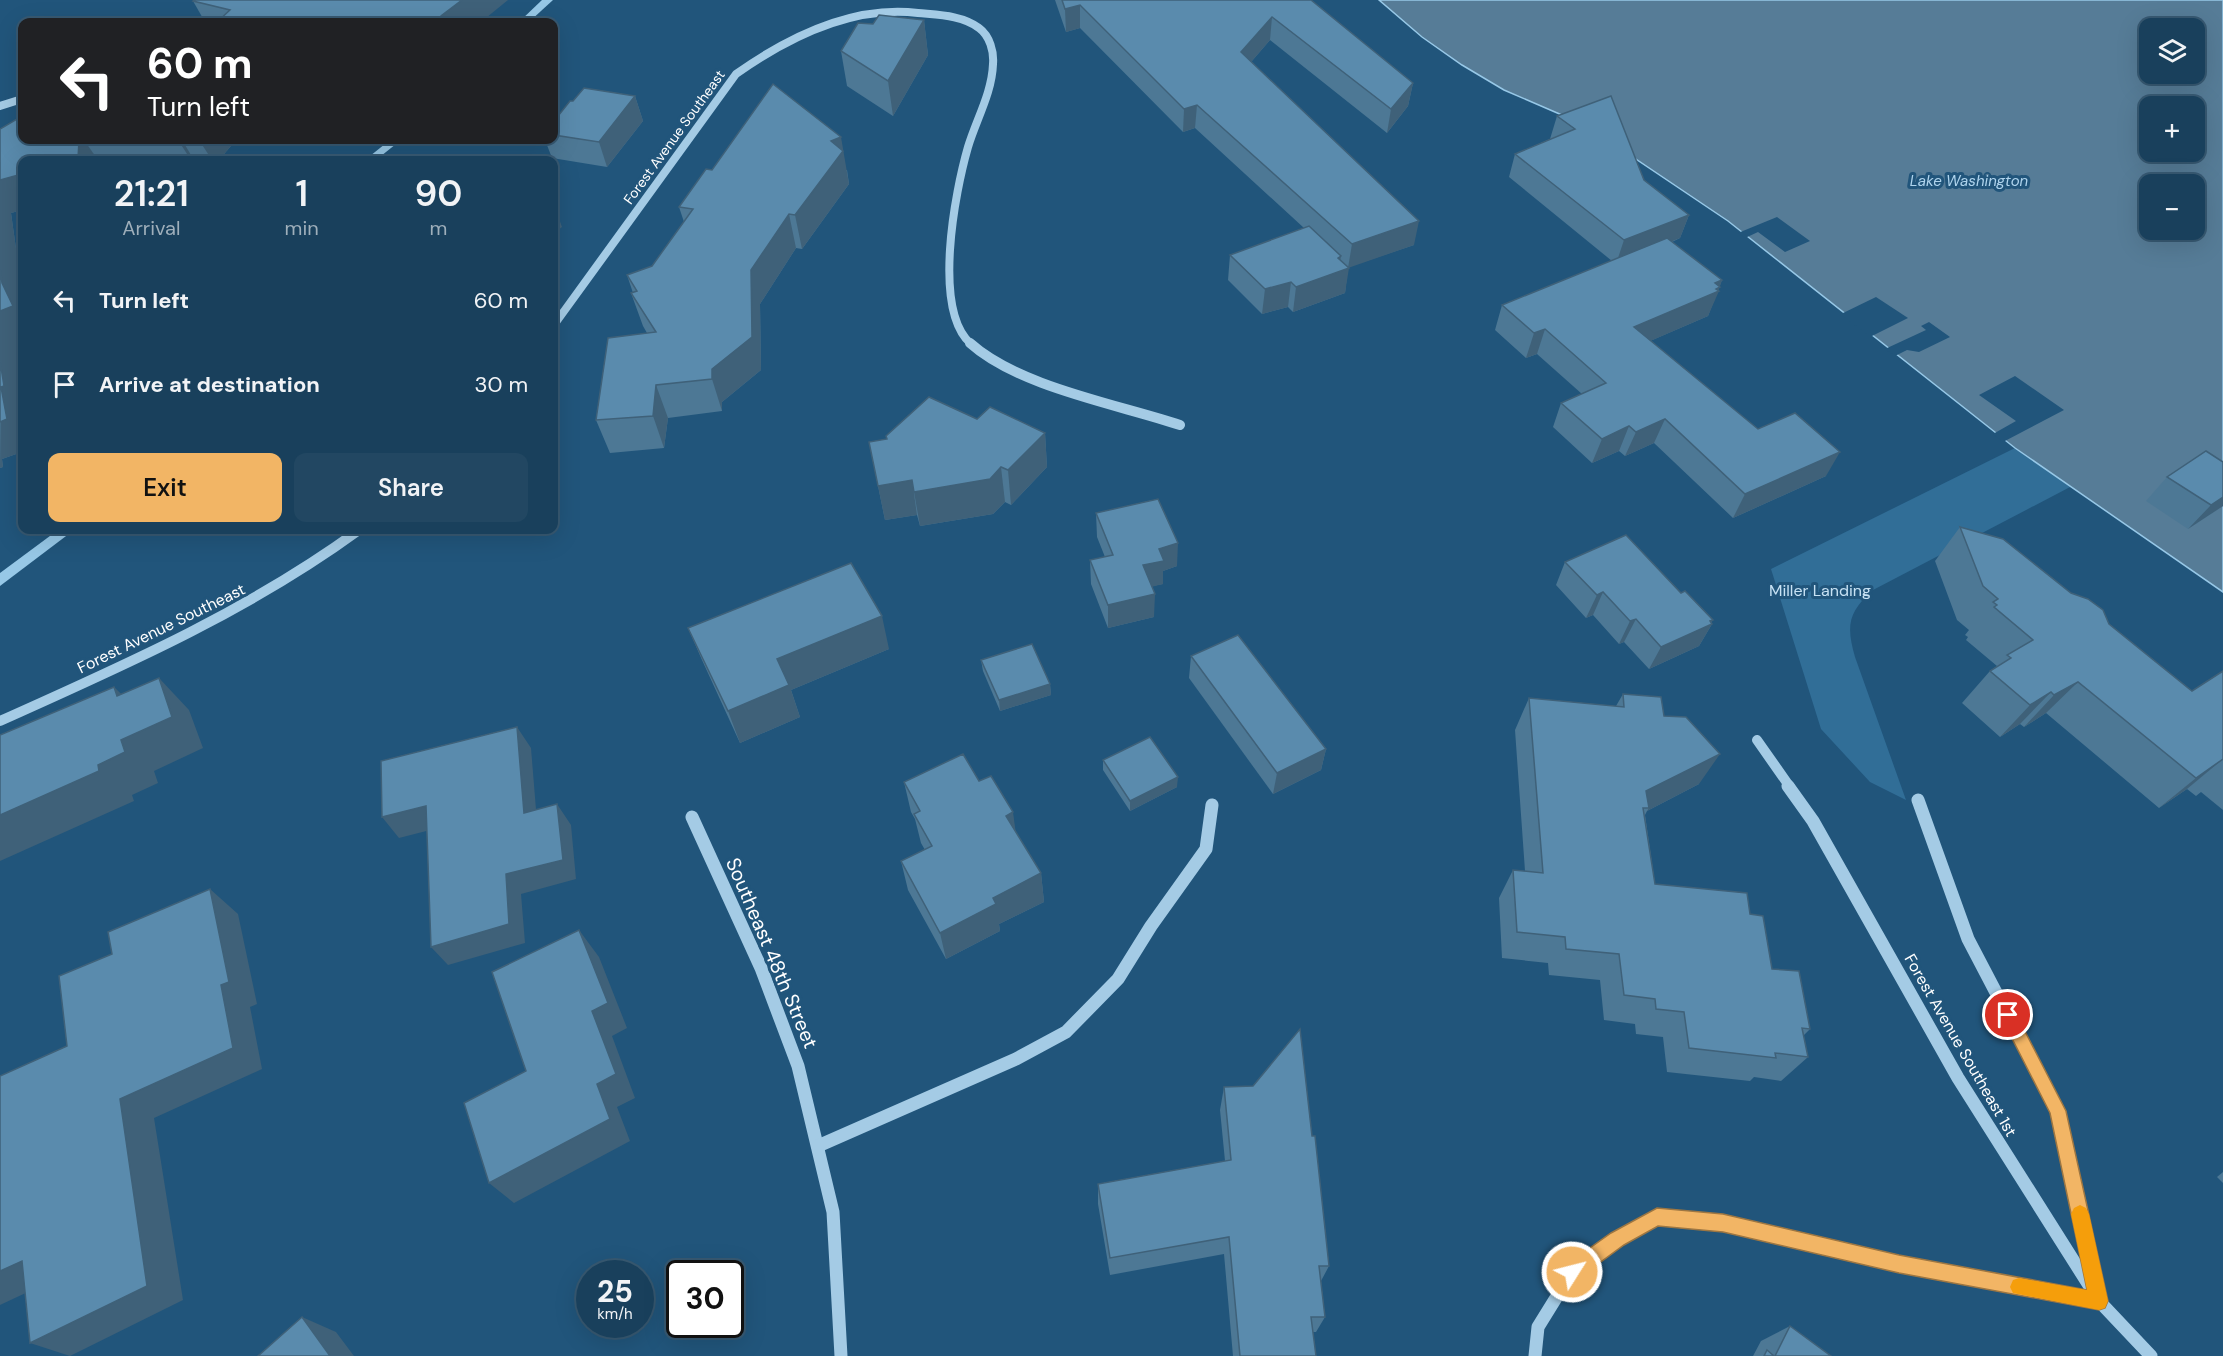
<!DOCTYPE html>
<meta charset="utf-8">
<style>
body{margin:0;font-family:"DM Sans",sans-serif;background:#224762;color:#f1f3f6;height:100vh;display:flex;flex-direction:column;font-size:22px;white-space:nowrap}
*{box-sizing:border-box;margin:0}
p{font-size:20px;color:#9fafbb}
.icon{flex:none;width:33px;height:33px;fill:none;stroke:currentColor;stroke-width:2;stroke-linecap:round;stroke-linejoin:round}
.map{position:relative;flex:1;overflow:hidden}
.details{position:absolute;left:18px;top:156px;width:540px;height:378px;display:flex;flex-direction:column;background:#19405c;border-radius:12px;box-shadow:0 6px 24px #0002,0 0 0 2px #375972}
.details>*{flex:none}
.guide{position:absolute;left:18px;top:18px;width:540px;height:126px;border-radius:12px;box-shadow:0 6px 24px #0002,0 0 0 2px #375972;background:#202124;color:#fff;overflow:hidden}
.tools{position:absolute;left:2139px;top:18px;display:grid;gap:12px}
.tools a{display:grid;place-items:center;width:66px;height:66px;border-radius:12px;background:#19405c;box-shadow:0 6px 24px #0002,0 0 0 2px #375972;font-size:30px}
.speed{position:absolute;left:576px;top:1260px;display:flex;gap:12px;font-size:30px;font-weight:700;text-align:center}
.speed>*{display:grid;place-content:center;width:78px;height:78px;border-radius:50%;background:#19405c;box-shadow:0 6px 24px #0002,0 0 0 2px #375972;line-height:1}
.speed small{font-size:15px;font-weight:400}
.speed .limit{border:3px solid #111;border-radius:9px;background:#fff;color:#111}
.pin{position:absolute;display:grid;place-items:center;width:51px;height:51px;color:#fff;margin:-26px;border:3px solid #fff;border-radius:50%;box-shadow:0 2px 6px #0007}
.me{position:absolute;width:66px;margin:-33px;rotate:54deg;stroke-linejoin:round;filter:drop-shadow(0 0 4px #0008)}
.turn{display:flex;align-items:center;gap:21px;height:126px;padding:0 30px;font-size:27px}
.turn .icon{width:78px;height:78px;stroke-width:2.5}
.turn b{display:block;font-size:42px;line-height:51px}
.eta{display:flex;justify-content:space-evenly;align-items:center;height:102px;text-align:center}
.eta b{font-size:36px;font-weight:600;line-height:42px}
.cta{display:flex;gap:12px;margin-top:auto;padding:12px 30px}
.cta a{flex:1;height:69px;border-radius:12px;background:#f2b565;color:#111;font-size:24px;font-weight:600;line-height:69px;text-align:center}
.cta a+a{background:#224762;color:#f1f3f6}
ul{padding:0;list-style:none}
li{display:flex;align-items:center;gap:18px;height:84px;padding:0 30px}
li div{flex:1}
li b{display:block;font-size:22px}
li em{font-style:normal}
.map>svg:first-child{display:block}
.green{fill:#316e97}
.water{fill:#567c97;stroke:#97c8e7;stroke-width:1.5;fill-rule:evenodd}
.pier{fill:#21557b}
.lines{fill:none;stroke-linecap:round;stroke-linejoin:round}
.stream{fill:#97c8e7;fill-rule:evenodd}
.minor-far2{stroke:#a4cbe5;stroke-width:8}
.minor-far1{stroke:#a4cbe5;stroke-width:10}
.minor{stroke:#a4cbe5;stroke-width:13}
.wall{fill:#4d7895}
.shaded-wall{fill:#3f6179}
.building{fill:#5a8bad;stroke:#3f6179;stroke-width:1.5}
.route{fill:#f2b565;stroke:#9d7642;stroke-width:1.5}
.slow{fill:#f59e0b}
.labels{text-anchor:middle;stroke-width:6;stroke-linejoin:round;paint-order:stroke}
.far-street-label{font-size:14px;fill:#fff;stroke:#21557b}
.far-water-label{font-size:15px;font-style:italic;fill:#afd4ed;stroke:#21557b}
.park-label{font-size:16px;fill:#c7e2f4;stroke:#21557b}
.street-label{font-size:16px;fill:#fff;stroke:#21557b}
.near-street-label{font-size:20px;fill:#fff;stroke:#21557b}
</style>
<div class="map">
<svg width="2223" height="1356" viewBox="0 0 2223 1356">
<rect width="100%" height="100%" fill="#21557b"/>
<path class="green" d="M2015 448 2072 486 1873 590C1848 612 1846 626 1855 657L1906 800 1870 782 1821 729 1771 569Z"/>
<path class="water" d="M1379 0H2223V592L2015 448 1728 221 1585 125 1504 90 1462 65 1422 37ZM2150 28H2194V74H2150ZM2150 106H2194V152H2150ZM2150 184H2194V230H2150Z"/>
<g class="pier">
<polygon points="1777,217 1810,241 1785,252 1758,232 1745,238 1738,233"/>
<polygon points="1876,297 1908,318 1870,337 1841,314"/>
<polygon points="1929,322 1950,337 1919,352 1907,350 1895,356 1885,349 1926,330 1921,326"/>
<polygon points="2015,376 2064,410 2003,442 1993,434 2016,421 1979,395"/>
</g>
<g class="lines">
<g class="stream">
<polygon points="542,0 553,0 529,22 519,22"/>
<polygon points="390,140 401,140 376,160 365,160"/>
<polygon points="58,530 74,530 0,586 0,573"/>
</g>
<g class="minor-far2">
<polyline points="0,106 22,99"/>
<path d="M554 325 736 74C787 38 853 5 918 13 937 15 962 15 979 28 990 36 994 52 993 64 992 93 976 120 968 147 955 192 932 310 971 344"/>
</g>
<g class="minor-far1">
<path d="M970 343C1019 387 1117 404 1180 425"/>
<path d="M0 721C125 665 248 611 359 530"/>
<polyline points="1757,740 1790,787"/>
</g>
<g class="minor">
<polyline points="1788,786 1813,821 1958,1078 2099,1301 2151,1356"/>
<polyline points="692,817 761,968 798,1066 833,1212 841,1356"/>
<polyline points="818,1146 1016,1059 1066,1032 1118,979 1151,926 1206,849 1212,805"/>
<polyline points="1535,1356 1538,1327 1572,1272 1617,1239 1657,1217 1723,1223 1899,1264 2099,1301 2058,1111 1968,939 1918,800"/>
</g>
</g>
<g class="wall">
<polygon points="1055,0 1311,0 1413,83 1408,106 1387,133 1270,40 1251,62 1414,245 1348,267 1345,293 1293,312 1288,307 1262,314 1228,280 1230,255 1304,228 1195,128 1183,132 1080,28 1066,32"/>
<polygon points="193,1 481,22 205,22"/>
<polygon points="924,20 928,55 893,116 847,86 841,51 873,24"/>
<polygon points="635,96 643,121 607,167 552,158 545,140 554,140 554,121 573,101"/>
<polygon points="1557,116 1689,215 1680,238 1672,242 1722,280 1708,316 1650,341 1758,429 1826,476 1733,518 1654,443 1625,456 1619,451 1592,463 1553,427 1561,403 1582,394 1537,354 1526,358 1495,330 1502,305 1612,261 1509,177 1515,154 1550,139"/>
<polygon points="0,129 22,140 236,140 219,160 22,160 22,210 11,213 22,291 22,341 18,343 22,375 22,452 2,459 3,467 0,468"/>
<polygon points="712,170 847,170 849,184 802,249 796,248 760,304 761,370 722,402 722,411 668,418 664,448 610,453 596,420 647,333 643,326 631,293 633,293 627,275 652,266 684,222 679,207"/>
<polygon points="977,419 1045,433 1047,467 1011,505 1005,502 993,514 920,526 917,515 885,520 869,442 887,439"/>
<polygon points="2223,462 2223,506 2188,529 2146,501 2167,477"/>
<polygon points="1096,513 1177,566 1163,571 1163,584 1152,586 1154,617 1108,628 1091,584 1090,560 1105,557 1097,537"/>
<polygon points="1960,527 2109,624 2192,691 2223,671 2223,810 2201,792 2196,796 2187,789 2159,808 2046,713 2024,727 2020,724 2000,737 1962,703 1990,671 1997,666 1966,640 1968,637 1965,635 1969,630 1957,620 1935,561"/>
<polygon points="1565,562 1681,593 1713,620 1711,623 1712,624 1699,646 1649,669 1624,642 1619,644 1593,615 1586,618 1556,585"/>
<polygon points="688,628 889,649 791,690 800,717 740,743 702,660"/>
<polygon points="1191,656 1326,749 1321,770 1273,794 1189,678"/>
<polygon points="981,660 1050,684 1051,695 1000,711 983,671"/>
<polygon points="1623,694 1664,716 1699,784 1647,811 1645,815 1655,884 1750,914 1772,969 1810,1029 1803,1036 1808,1057 1781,1081 1754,1077 1750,1081 1667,1072 1663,1037 1636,1034 1635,1024 1604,1020 1600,980 1549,975 1548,963 1502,958 1499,898 1513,870 1525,871 1515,730 1529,698 1616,706"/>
<polygon points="1103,760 1177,787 1130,811 1103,770"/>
<polygon points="979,781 1015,831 1041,873 1044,902 999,924 1000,931 946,959 908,890 901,861 925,850 921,843 915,819 911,812 904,782"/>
<polygon points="1224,1087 1312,1136 1329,1266 1321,1281 1325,1317 1316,1332 1313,1332 1316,1356 1233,1356 1224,1254 1110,1275 1098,1204 1098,1184 1225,1161 1220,1110"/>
<polygon points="2223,1172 2223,1183 2217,1177"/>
<polygon points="1790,1326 1831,1356 1753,1356 1761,1341"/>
</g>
<g class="shaded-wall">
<polygon points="462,0 508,0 481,22 440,22 441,16"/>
<polygon points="1080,5 1080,28 1066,32 1065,9"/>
<polygon points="1272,17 1270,40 1239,76 1241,52"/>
<polygon points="924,20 928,55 893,116 888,81"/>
<polygon points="1413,83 1408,106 1387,133 1391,109"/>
<polygon points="635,96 643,121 607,167 599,142"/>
<polygon points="1197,105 1195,128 1183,132 1184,109"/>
<polygon points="841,137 849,184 802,249 795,215 831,141"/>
<polygon points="79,140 84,140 98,160 72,160"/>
<polygon points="178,140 182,140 194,160 191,160"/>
<polygon points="199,140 236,140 219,160 212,160"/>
<polygon points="22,174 22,210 11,213 22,291 22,341 18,343 22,375 22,452 2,459 3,467 0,468 1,387 0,361 0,180"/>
<polygon points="554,205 562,227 554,233"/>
<polygon points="789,214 796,248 760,304 761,370 722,402 722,411 712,379 712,369 751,270"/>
<polygon points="1689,215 1680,238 1616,264 1624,240"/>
<polygon points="1419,221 1414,245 1348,268 1352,244"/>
<polygon points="1341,256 1338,272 1349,268 1345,293 1293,312 1296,287 1338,258"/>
<polygon points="1722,280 1718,292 1719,291 1708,316 1625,352 1634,327"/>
<polygon points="1291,282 1288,307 1262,314 1265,289"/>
<polygon points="1545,329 1537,354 1526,358 1534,333"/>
<polygon points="656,385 668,418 664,448 653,416"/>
<polygon points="1665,419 1654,443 1625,456 1636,432"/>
<polygon points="1629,426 1619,451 1592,463 1602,439"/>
<polygon points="1045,433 1047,467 1011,505 1008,470"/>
<polygon points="1840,452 1826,476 1733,518 1745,494"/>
<polygon points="1001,467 1005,502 993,514 920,526 914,492"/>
<polygon points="912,480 917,515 885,520 878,486"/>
<polygon points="2223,497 2223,506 2188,529 2211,505"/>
<polygon points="1178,543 1177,566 1163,571 1163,584 1143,589 1143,565 1159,549"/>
<polygon points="1603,592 1593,615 1586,618 1597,595"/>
<polygon points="1155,594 1154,617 1108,628 1108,605"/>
<polygon points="882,616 889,649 791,690 800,717 740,743 728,711 777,659"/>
<polygon points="1636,619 1624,642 1619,644 1630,621"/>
<polygon points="1713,620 1710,624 1712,624 1699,646 1649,669 1661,647"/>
<polygon points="159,678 189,710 203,748 154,771 158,783 132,795 134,801 0,861 0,815 98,765 117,696 114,687 146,718"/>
<polygon points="2078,682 2046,713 2024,727 2054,695"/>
<polygon points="1050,684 1051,695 1000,711 999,700"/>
<polygon points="2051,692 2020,724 2000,737 2030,705"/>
<polygon points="517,727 531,748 538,834 524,813"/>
<polygon points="1326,749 1321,770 1273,794 1277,773"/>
<polygon points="1720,754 1699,784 1647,811 1649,808 1646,791"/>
<polygon points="2223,759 2187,789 2159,808 2196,778"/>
<polygon points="1178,777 1177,787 1130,811 1130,801"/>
<polygon points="557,804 571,825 576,879 521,894 525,943 448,965 431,947"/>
<polygon points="426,806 442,827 399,838 382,817"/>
<polygon points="1013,812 1017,842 1006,816"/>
<polygon points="1041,873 1044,902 999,924 1000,931 946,959 940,933 993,898"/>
<polygon points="210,889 238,914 257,1004 250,1007 262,1069 154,1118 183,1300 70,1356 30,1343 120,1099 221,985"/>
<polygon points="579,930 599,957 627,1028 612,1036 635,1098 617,1107 630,1141 514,1203 489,1183 597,1084 592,1011"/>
<polygon points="22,1261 62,1276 0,1305 0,1271"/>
<polygon points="302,1317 336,1332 354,1356 330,1356"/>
</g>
<g class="building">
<polygon points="194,0 462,0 441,16 440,22 217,22 230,10 193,1"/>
<polygon points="1062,0 1311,0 1413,83 1391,109 1272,17 1241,52 1419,221 1352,244 1197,105 1184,109 1080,5 1065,9"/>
<polygon points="879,15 924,20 888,81 841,51 858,23 873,24"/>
<polygon points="773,84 841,137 831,141 843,151 795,215 789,214 751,270 752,337 712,369 712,379 656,385 653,416 596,420 608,338 656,332 631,293 637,291 627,275 652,266 693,209 679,207 706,169 712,170"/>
<polygon points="584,88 635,96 599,142 554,135 554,121 570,101 573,101"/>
<polygon points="1611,96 1644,180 1689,215 1624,240 1515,154 1575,129 1557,116"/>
<polygon points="22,116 22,140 79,140 78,159 72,160 22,160 22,174 0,180 0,129"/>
<polygon points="1309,226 1341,256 1338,258 1349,268 1296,287 1291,282 1265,289 1230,255"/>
<polygon points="1667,238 1722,280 1715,283 1720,287 1716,289 1719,291 1634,327 1758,429 1795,413 1840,452 1745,494 1665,419 1636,432 1629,426 1602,439 1561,403 1606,383 1545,329 1534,333 1502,305"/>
<polygon points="0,268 2,283 13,306 0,311"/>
<polygon points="0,361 4,386 1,387 7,419 0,422"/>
<polygon points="929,397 977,419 990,407 1045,433 1008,470 1001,467 990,479 914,492 912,480 878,486 869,442 887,439 886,436"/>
<polygon points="2206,451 2223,462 2223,497 2211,505 2167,477"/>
<polygon points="1158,499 1178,543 1159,549 1164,561 1143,565 1155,594 1108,605 1090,560 1113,555 1096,513"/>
<polygon points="1960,527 2003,539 2071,593 2088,599 2103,610 2109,624 2192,691 2223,671 2223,759 2196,778 2078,682 2054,695 2051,692 2030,705 1990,671 2011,658 2007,655 2033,640 1994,607 1997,605 1993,602 1998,599 1983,586"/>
<polygon points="1626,535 1681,593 1685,591 1713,620 1710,621 1712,624 1661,647 1636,619 1630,621 1603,592 1597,595 1565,562"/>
<polygon points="851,563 882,616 777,659 789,685 728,711 688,628"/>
<polygon points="1238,635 1326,749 1277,773 1191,656"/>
<polygon points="1032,644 1050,684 999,700 981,660"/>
<polygon points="159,678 172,717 121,740 125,752 98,765 99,771 0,815 0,735 114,687 117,696"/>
<polygon points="1623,694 1661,697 1664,716 1686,717 1720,754 1646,791 1649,808 1643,808 1655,884 1747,893 1750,914 1763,916 1772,969 1799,971 1810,1029 1802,1028 1808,1057 1775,1053 1776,1058 1689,1048 1684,1012 1656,1009 1655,999 1624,995 1619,954 1566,949 1565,937 1517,932 1513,870 1543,873 1529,698 1624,707"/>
<polygon points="517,727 524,813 557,804 563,860 506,874 509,924 431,947 426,806 382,817 381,761"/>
<polygon points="1150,737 1178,777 1130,801 1103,760"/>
<polygon points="963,754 979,781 991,776 1013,812 1006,816 1041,873 993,898 996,904 940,933 901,861 932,846 914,814 920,811 904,782"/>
<polygon points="210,889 229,982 221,985 233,1048 120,1099 147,1286 30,1343 22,1261 0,1271 0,1076 67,1046 59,976 112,954 108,932"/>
<polygon points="579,930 608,1003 592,1011 616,1074 597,1084 610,1119 489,1183 464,1103 526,1071 492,972"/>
<polygon points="1300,1029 1312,1136 1315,1136 1329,1266 1319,1266 1325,1317 1311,1317 1316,1356 1240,1356 1229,1237 1110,1258 1098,1184 1231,1160 1224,1087 1253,1086"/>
<polygon points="302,1317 330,1356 258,1356"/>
<polygon points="1790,1326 1831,1356 1775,1356"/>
<polygon points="1767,1350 1774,1356 1764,1356"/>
</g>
<polygon class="route" points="2008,1008 2014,1010 2066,1111 2108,1301 2105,1308 2099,1310 1899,1273 1723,1232 1658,1226 1624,1245 1579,1278 1572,1281 1566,1278 1563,1272 1566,1265 1611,1233 1657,1208 1723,1214 1899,1255 2087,1290 2050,1113 2000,1015 2002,1010"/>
<polygon class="slow" points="2080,1205 2086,1208 2089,1214 2108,1301 2105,1308 2099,1310 2013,1293 2010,1287 2013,1280 2019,1278 2087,1290 2071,1214 2074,1208"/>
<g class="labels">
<g class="far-street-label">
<text transform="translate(674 137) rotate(-54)" y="5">Forest Avenue Southeast</text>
</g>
<g class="far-water-label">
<text x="1969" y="186">Lake Washington</text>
</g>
<g class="park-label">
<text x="1820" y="596">Miller Landing</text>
</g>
<g class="street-label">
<text transform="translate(161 628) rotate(-26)" y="6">Forest Avenue Southeast</text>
<text transform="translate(1961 1045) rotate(60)" y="6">Forest Avenue Southeast 1st</text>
</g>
<g class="near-street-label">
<text transform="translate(772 953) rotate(67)" y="7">Southeast 48th Street</text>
</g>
</g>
</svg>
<div class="tools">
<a><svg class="icon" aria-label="layers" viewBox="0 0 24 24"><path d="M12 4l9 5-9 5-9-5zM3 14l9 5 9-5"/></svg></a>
<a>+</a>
<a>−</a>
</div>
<div class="speed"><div>25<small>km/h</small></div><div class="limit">30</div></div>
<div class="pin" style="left:2008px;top:1015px;background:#d93025"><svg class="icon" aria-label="arrive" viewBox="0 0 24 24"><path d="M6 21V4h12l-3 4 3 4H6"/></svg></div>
<svg class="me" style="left:1572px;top:1272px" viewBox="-20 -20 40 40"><circle r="17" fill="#f2b565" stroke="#fff" stroke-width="3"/><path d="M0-11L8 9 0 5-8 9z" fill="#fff"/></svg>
<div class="guide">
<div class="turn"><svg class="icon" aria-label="left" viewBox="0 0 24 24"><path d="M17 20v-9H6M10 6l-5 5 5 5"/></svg><div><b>60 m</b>Turn left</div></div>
</div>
<section class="details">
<div class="eta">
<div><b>21:21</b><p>Arrival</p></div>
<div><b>1</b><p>min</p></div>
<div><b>90</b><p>m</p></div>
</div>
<ul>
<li><svg class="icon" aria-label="left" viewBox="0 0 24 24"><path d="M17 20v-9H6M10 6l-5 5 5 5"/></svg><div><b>Turn left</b></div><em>60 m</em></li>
<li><svg class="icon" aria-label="arrive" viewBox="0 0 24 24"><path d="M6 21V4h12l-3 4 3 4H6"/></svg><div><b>Arrive at destination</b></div><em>30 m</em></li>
</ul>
<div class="cta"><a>Exit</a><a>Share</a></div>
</section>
</div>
